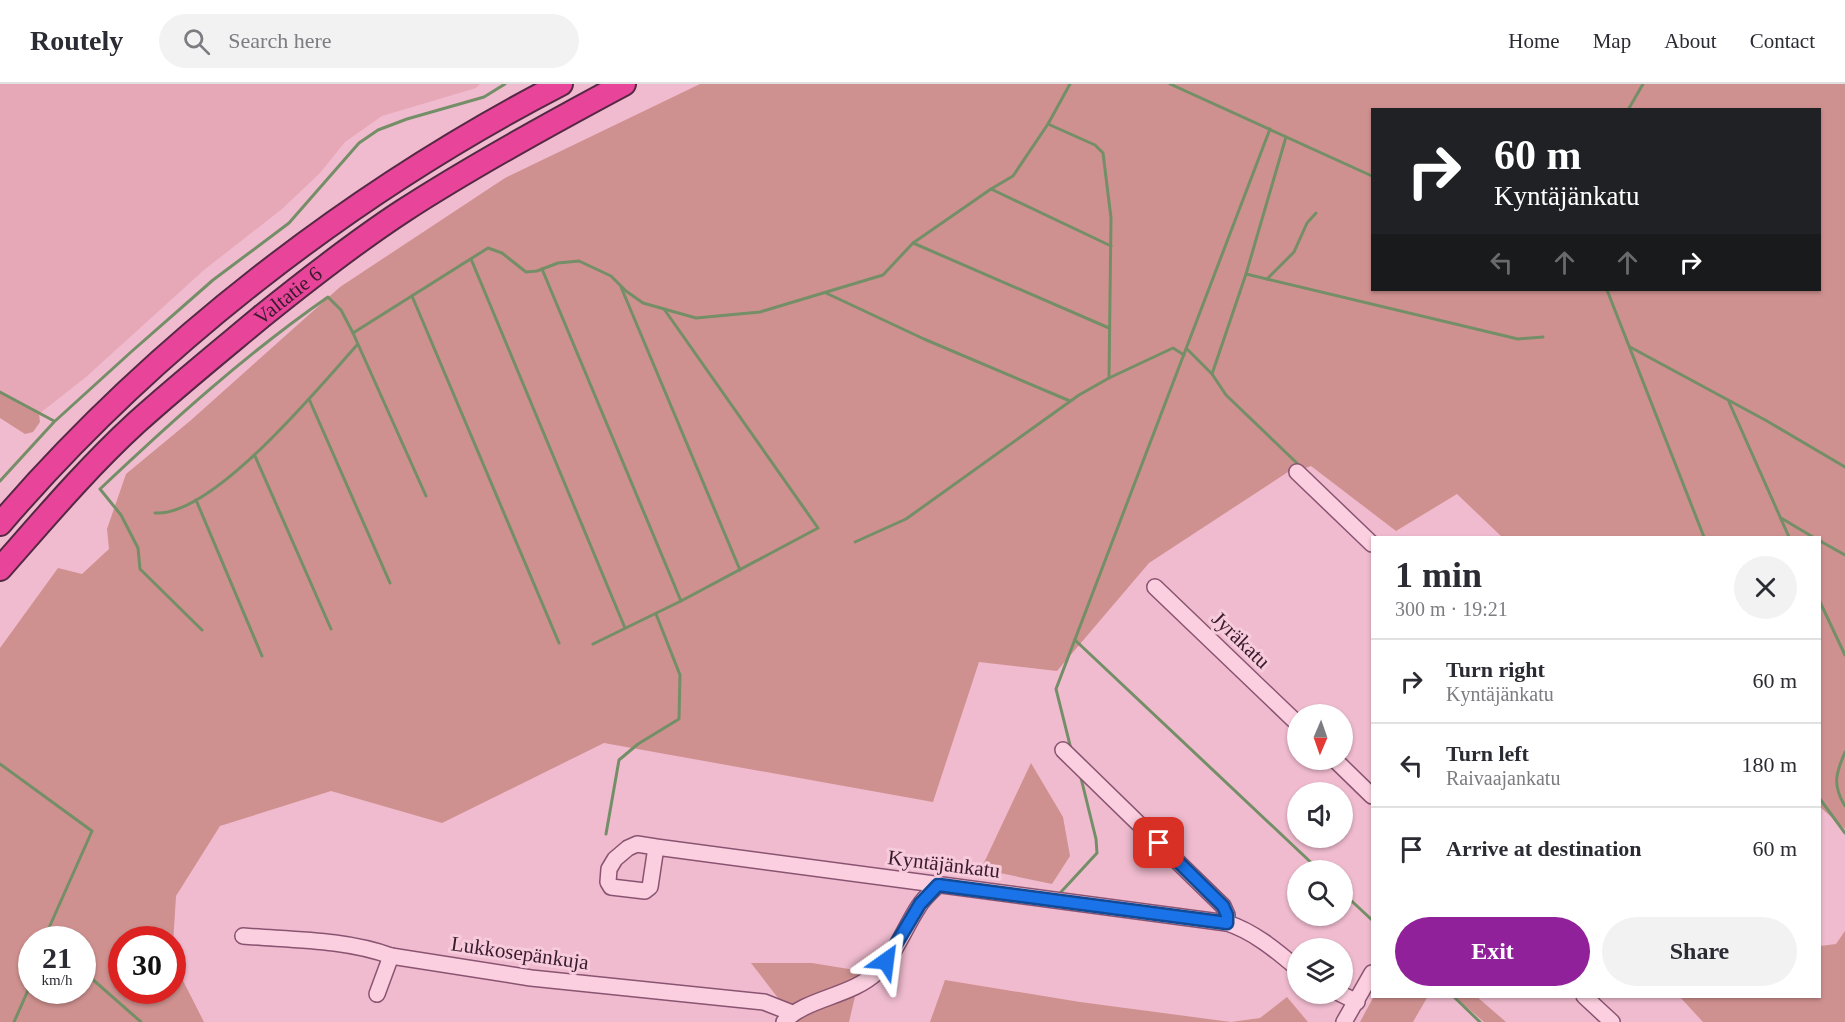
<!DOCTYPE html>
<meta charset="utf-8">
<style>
body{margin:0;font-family:Georgia,serif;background:#f2f2f3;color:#2b2b33;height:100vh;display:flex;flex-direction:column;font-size:22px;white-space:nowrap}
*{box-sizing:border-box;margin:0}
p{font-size:20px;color:#7c7c81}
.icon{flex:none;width:33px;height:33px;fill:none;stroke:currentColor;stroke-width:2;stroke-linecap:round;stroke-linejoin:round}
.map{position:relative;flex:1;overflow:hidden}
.side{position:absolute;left:1371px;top:452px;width:450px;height:462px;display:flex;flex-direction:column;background:#fff;border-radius:0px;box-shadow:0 2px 4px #0004}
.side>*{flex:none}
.top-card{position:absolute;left:1371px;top:24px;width:450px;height:183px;border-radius:0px;box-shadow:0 2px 4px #0004;background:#202124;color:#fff;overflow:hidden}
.needle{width:39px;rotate:182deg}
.controls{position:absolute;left:1287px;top:620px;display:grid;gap:12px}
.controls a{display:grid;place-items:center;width:66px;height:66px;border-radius:50%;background:#fff;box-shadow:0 2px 4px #0004;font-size:30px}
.speed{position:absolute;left:18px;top:842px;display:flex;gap:12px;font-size:30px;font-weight:700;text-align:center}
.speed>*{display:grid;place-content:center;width:78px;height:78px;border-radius:50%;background:#fff;box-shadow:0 2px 4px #0004;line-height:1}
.speed small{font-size:15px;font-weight:400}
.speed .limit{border:9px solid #d22;background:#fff;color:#111}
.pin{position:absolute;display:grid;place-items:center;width:51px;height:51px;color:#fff;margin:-26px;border-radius:12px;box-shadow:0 3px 9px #0006}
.me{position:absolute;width:66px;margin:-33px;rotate:31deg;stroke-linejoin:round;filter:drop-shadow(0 0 4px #0008)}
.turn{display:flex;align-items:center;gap:21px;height:126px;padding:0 24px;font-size:27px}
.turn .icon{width:78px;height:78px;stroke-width:2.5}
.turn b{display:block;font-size:42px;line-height:51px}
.lanes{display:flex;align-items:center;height:57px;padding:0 24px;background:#0003;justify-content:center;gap:30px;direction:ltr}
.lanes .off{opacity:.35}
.round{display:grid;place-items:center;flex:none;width:63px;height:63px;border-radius:32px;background:#f2f2f3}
.head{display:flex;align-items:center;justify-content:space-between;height:102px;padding:0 24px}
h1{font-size:36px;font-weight:700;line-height:45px}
.button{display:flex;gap:12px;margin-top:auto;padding:12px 24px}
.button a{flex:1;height:69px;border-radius:36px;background:#91209b;color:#fff;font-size:24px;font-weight:700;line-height:69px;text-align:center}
.button a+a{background:#f2f2f3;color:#2b2b33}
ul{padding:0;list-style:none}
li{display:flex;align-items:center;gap:18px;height:84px;padding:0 24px;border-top:2px solid #e1e1e2}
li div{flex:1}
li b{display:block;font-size:22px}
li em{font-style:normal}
header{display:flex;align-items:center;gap:36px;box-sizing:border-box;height:84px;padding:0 30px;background:#fff;border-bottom:2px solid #e1e1e2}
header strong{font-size:28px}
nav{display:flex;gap:33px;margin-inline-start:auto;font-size:21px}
.search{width:420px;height:54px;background:#f2f2f3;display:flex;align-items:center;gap:15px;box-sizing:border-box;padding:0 21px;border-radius:33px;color:#7c7c81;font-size:22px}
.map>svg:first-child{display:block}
.farmland{fill:#e6a8b7}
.green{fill:#cf918f;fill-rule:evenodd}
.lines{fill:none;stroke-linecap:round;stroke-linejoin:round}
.stream{stroke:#748f67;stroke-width:3}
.minor-casing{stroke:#895471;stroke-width:18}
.highway-casing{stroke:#552944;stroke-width:26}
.minor{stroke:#fbcfdf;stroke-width:15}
.highway{stroke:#e84499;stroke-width:22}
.route-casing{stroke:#114b97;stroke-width:15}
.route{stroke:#1a73e8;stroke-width:10}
.labels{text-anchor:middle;stroke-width:6;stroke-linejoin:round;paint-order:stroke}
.street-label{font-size:21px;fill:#371a2b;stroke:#f7cbdb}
</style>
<header>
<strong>Routely</strong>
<div class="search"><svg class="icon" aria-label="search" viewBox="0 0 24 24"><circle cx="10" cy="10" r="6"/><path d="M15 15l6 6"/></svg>Search here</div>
<nav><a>Home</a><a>Map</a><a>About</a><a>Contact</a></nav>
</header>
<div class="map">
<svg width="1845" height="938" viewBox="0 0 1845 938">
<rect width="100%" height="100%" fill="#f0bbcf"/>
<polygon class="farmland" points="0,0 480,0 476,4 382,32 345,58 320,89 282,125 204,186 86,293 39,330 0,308"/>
<g class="green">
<path d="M700 0H1845V745L1820 723V453H1502L1457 410 1396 447 1311 382 1297 387 1291 386 1149 479 1057 587 979 578 933 718 604 659 442 739 331 707 220 742 176 812 173 860 172 855H122V906H172L173 877 204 938H0V564L58 484 82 490 109 465 107 445 126 390 190 337 340 203 505 94ZM1372 26H1820V206H1372ZM32 855H82V906H32Z"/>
<polygon points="0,308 39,330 40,338 33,348 25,350 0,334"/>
<polygon points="1031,679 1063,733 1070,772 1052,800 981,785"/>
<polygon points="1845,847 1845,938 1703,938 1679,912 1820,912 1820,862 1836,860"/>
<polygon points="751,879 812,879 861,887 849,938 794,938 795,936"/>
<polygon points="945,896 1080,918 1231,938 1260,934 1287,913 1308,938 930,938"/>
<polygon points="1374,912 1428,912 1413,938 1360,938"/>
<polygon points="1454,912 1476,912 1506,938 1484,938"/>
</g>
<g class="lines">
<g class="stream">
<polyline points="1170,0 1372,92"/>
<polyline points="1628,26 1643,0"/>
<polyline points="1048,40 1095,61 1103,69 1111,134 1109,294"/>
<polyline points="991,105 1111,162"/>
<polyline points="913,159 1109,244"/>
<polyline points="471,175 625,544"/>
<polyline points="542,185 681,517"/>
<polyline points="1246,190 1518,255 1543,253"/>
<polyline points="1267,195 1294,168 1307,139 1316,129"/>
<polyline points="621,203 740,486"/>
<polyline points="1607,206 1704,453"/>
<polyline points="826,209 924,255 1070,317"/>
<polyline points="412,212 559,559"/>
<polyline points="353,249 488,164 502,169 526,188 537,187 558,179 579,177 611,192 626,207 643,219 696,234 760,228 883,191 913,159 991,105 1013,92 1048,40 1070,0"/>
<polyline points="1630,263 1767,337 1845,383"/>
<polyline points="1187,265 1212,290 1226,311 1301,383"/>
<polyline points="1212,290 1246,190 1286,53"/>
<polyline points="0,308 54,337"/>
<polyline points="309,315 390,499"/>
<polyline points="1729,318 1789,453"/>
<polyline points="255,372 331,545"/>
<polyline points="0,397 54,338 131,268 213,196 289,139 359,59 378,46 407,35 484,13 505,0"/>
<polyline points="196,416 262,572"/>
<path d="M155 429C213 433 319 303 357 261"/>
<polyline points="1781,434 1813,453"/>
<polyline points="1820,457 1845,471"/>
<polyline points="855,458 906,435 1079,311 1109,294 1173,264 1184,271"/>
<polyline points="1820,518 1845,571"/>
<path d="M202 546 140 485 138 464 121 431 100 405C172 337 246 270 328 213L341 226 353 249 426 412"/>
<polyline points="1075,556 1319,786"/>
<polyline points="593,560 681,517 818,444 664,225"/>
<polyline points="1071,665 1056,605 1270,45"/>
<path d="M1845 668C1836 689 1832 701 1845 722"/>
<polyline points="0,680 92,747 44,855"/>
<polyline points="1820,715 1845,749"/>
<polyline points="606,750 619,676 638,660 679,635 680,591 656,530"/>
<polyline points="1061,808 1097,769 1096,755 1080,690"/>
<polyline points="1342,808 1372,836"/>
<polyline points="82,886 141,938"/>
<polyline points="1453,912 1480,938"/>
<polyline points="14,938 29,904 32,902"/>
</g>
<defs>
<g id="minor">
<polyline points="1297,388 1372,460"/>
<polyline points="1155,503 1298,640"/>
<path d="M1063 666 1223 822 1227 831V839C1253 847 1277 867 1298 885"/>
<polyline points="1334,675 1372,712"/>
<polyline points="656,763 637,760 628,764 615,775 609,785 608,798 611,803 645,807 650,803 656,763 1227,839"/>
<path d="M243 852C291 856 345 855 391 872L531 894 764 918 792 929"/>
<polyline points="1339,909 1357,918"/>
<polyline points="377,910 391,872"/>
<polyline points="1584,912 1612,938"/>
<path d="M784 938C805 914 851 913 877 888 895 871 905 843 919 822 924 814 931 808 938 801"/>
<polyline points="1344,938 1372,889"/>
</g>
<g id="highway">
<path d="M0 440C153 262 352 108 561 0"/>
<path id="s1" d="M0 485C44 435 87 384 136 339 177 302 219 268 261 233 307 196 354 159 403 127 474 81 549 40 624 0"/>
</g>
</defs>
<use href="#minor" class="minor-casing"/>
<use href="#highway" class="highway-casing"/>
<use href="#minor" class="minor"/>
<use href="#highway" class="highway"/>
</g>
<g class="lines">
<defs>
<polyline id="route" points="886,877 920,820 938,801 1227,839 1227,831 1223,822 1159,759"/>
</defs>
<use href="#route" class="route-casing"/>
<use href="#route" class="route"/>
</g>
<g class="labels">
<g class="street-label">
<text dy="7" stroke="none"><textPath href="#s1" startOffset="398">Valtatie 6</textPath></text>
<text transform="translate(1241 556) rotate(44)" y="7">Jyräkatu</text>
<text transform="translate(944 780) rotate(7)" y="7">Kyntäjänkatu</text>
<text transform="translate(520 869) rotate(8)" y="7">Lukkosepänkuja</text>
</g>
</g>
</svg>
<div class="controls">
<a><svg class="needle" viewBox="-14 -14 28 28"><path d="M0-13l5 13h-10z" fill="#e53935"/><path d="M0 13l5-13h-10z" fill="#7c7c81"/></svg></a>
<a><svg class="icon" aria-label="sound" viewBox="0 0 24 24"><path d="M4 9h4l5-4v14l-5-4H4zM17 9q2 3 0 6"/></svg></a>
<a><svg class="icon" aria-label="search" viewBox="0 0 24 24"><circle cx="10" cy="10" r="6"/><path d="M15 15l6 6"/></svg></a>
<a><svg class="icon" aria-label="layers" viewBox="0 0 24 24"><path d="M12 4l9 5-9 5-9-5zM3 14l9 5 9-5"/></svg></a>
</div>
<div class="speed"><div>21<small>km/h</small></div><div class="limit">30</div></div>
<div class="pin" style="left:1159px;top:759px;background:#d93025"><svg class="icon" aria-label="arrive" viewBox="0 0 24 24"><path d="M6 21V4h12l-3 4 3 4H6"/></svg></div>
<svg class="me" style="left:886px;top:877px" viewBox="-20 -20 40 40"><path d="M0-17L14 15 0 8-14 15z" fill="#1a73e8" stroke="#fff" stroke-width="4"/></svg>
<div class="top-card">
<div class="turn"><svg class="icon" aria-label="right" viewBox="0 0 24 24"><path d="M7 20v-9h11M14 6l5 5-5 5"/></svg><div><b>60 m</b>Kyntäjänkatu</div></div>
<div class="lanes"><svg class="icon off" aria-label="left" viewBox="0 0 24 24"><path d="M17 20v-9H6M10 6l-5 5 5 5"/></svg><svg class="icon off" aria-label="ahead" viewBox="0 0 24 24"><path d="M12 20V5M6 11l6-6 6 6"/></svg><svg class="icon off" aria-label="ahead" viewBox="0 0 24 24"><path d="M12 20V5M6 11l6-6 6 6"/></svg><svg class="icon" aria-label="right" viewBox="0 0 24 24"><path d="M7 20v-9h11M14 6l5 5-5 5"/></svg></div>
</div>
<section class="side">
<div class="head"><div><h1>1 min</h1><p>300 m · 19:21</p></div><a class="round"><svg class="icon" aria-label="close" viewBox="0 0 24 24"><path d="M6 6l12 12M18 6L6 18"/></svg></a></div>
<ul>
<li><svg class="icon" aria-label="right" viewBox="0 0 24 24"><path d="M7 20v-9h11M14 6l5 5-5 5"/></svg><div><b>Turn right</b><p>Kyntäjänkatu</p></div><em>60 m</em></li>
<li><svg class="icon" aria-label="left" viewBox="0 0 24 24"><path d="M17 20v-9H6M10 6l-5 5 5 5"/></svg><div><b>Turn left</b><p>Raivaajankatu</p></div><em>180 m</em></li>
<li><svg class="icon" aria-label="arrive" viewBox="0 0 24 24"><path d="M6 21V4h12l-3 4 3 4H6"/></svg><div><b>Arrive at destination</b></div><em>60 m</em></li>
</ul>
<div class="button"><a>Exit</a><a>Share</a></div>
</section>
</div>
